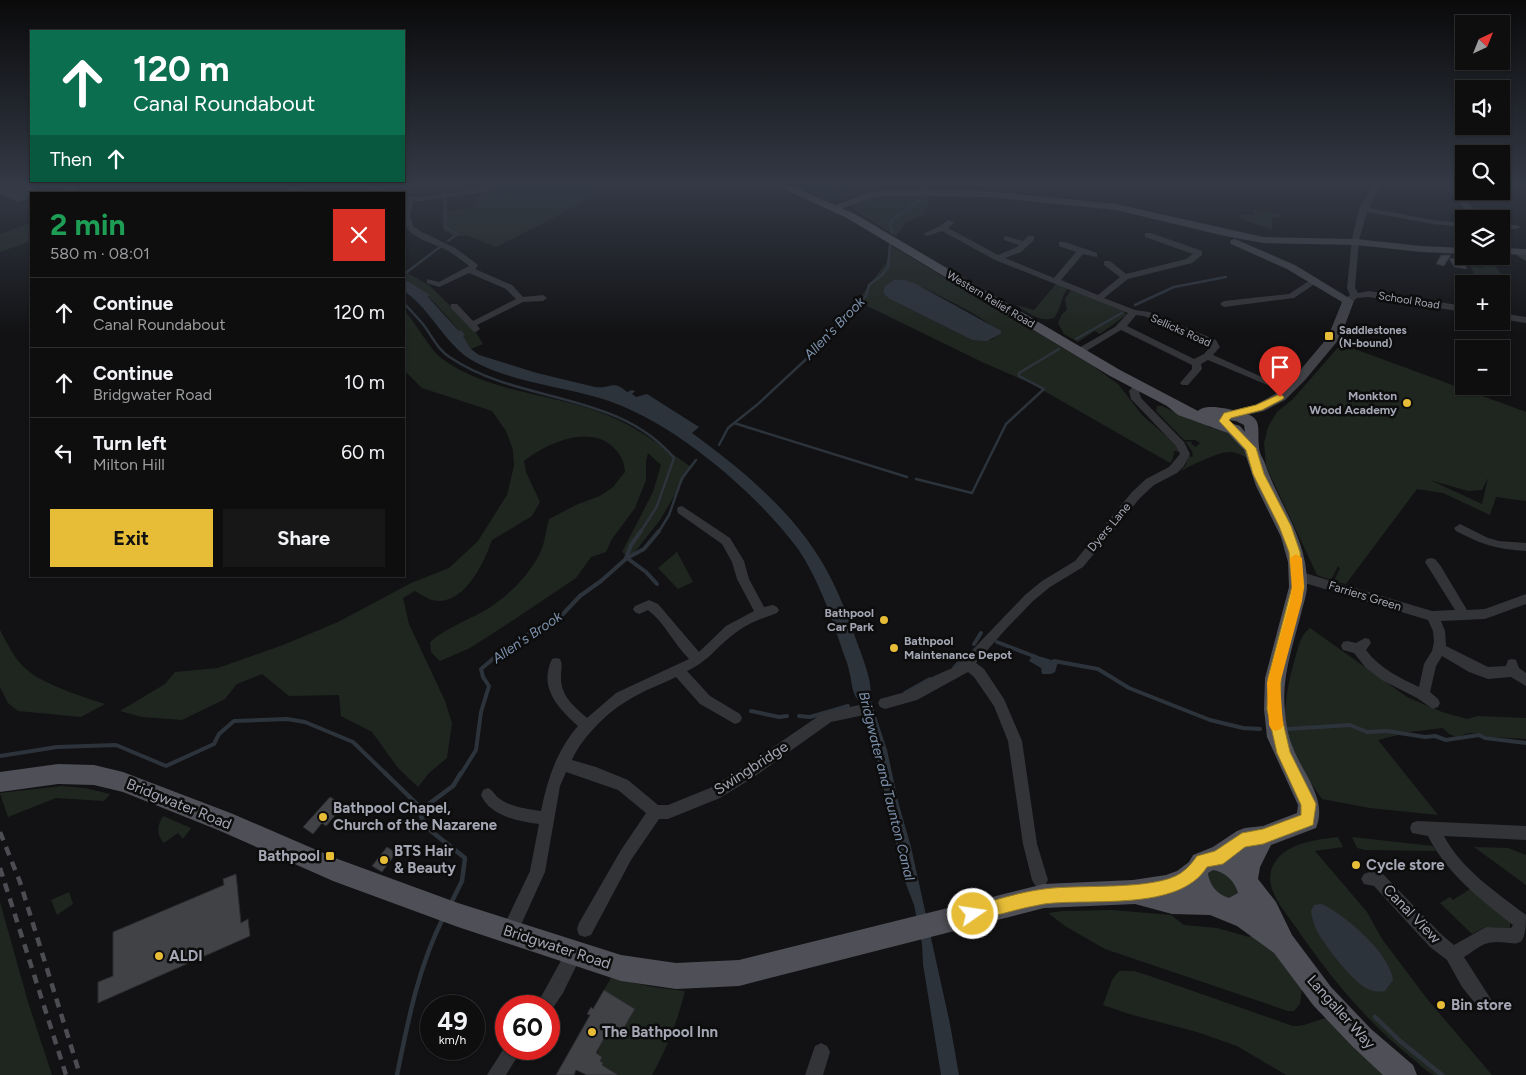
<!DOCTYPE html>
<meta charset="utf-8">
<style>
body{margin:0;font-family:Figtree,sans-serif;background:#171718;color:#f1f3f6;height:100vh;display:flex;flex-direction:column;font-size:19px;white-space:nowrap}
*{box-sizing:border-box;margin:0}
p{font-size:16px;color:#9b9c9e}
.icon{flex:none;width:28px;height:28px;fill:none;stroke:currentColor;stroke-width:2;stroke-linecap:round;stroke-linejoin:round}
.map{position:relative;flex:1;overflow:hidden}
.panel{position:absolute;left:30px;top:192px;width:375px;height:385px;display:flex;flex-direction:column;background:#0e0e0f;border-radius:0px;box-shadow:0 1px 4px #0004,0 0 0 1px #2e2e2f}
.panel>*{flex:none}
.guide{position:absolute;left:30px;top:30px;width:375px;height:152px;border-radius:0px;box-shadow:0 1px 4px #0004,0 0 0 1px #2e2e2f;background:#0b6e4f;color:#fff;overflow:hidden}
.needle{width:32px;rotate:43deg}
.buttons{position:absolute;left:1455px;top:15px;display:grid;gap:10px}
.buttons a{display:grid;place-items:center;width:55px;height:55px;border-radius:0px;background:#0e0e0f;box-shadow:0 1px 4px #0004,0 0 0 1px #2e2e2f;font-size:25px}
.speed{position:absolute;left:420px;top:995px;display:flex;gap:10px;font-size:25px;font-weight:700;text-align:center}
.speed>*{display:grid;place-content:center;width:65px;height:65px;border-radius:50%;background:#0e0e0f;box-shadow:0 1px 4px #0004,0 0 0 1px #2e2e2f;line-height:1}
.speed small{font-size:12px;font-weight:400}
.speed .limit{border:8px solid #d22;background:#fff;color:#111}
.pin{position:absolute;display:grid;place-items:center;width:42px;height:42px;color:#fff;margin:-51px -21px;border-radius:50% 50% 50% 0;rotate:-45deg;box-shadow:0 0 5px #0007}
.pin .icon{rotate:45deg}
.me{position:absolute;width:55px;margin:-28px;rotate:77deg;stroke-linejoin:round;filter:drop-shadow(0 0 4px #0008)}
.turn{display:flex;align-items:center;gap:18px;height:105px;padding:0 20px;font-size:22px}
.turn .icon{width:65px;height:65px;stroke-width:2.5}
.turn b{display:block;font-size:35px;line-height:42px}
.then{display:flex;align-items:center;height:48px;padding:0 20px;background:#0003;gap:10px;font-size:19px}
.round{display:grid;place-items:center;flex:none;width:52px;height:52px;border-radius:0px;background:#171718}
.summary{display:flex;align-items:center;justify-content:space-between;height:85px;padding:0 20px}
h1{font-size:30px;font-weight:700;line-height:38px;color:#1e9e55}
.primary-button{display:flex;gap:10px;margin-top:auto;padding:10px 20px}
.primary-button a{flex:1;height:58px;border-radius:0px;background:#e7bd37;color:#111;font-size:20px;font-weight:700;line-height:58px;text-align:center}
.primary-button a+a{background:#171718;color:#f1f3f6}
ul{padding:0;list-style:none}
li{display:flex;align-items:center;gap:15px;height:70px;padding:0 20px;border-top:1px solid #2e2e2f}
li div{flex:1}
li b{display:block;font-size:19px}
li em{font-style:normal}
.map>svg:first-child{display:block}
.green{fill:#1f2620;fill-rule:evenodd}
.water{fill:#2c333b}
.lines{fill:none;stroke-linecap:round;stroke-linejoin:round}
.stream-far2{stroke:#2c333b;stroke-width:2.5}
.stream-far1{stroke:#2c333b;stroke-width:4}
.stream{stroke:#2c333b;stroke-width:4.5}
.building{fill:#414246;stroke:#2c2c2f}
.street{fill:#333438;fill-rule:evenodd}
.secondary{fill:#414248;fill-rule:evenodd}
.primary{fill:#4f5057;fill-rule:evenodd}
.rail{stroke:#4c4d53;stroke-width:4.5;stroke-dasharray:9 7;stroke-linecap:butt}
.route{fill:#e7bd37;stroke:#967b24}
.slow{fill:#f59e0b}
.poi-dot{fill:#e7bd37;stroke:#0d0d0e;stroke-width:2}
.labels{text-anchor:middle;stroke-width:5;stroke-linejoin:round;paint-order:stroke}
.far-street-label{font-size:11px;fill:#a4a7b3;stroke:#0d0d0e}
.far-poi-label{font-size:11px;font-weight:bold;fill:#a4a7b3;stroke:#0d0d0e;text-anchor:start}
.poi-label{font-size:12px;font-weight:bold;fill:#a4a7b3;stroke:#0d0d0e;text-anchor:end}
.street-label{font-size:12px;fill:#a4a7b3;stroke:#0d0d0e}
.water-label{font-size:14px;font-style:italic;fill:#7d92ad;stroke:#0d0d0e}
.near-street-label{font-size:15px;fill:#a4a7b3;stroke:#0d0d0e}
.near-poi-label{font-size:15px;font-weight:bold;fill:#a4a7b3;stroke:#0d0d0e;text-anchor:start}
</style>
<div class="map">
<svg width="1526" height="1075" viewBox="0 0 1526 1075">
<rect width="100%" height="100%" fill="#121214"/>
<g class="green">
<path d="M504 185H579L600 194 496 247 467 235C457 238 452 235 443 230L442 212 474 207 476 205 475 198 501 190 500 188 505 187Z"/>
<path d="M789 185C805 185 822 184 834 190 841 186 858 189 862 195L830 201Z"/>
<polygon points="839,185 924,185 922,187 924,191"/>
<path d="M901 196C911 199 920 196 931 196L924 214 905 223 896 236 865 217 852 207C861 196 887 197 901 196Z"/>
<polygon points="1253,210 1279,214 1283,216 1272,218 1272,230 1241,219 1237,215 1254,215"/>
<polygon points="31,223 31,241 0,252 0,234"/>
<path d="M890 245 1090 364 1118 384 1143 416 1177 445 1180 452 1174 451 1173 459 1170 463 1032 384 982 362 857 301 887 262ZM905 280C927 289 987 317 1001 334L991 340H972L890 299Z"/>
<polygon points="1473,256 1489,256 1500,273 1504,285 1477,279 1470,266 1486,268 1476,265 1472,257"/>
<path d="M404 271 429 285 474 329 483 344 471 349C456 324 429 293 404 279Z"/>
<path d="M1056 284 1068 288C1059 299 1062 309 1054 318 1040 323 1027 312 1016 305L1034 310Z"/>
<polygon points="1072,289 1124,310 1126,315 1100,334 1095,331 1078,342 1064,334 1058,323 1062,314 1067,310 1065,299"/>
<path d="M404 310C415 322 430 349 441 358 490 394 553 393 607 415 638 427 665 449 691 467L660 520 630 558 622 552 653 492 661 465 648 453 646 461V480L635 508 612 539 606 552 591 557 576 578 515 619 470 648 440 661 431 652 430 642C446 628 466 621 484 611 506 598 529 576 540 553 545 543 546 529 549 519L578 504 600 496 613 487 625 472C624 461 622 457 615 449 591 423 547 443 524 461L526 472 540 502 532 516 492 540C484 563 462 611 429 599 425 597 420 594 415 591L403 598 409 624 445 701 452 723 447 758 429 773 418 787 398 768 372 732 341 716 339 695 289 696 262 674 237 684 225 699 182 720 142 717 120 711 165 684 175 672 218 668 283 645 338 622 411 583 449 568 478 541 507 495 514 466 513 450 506 431 492 411 422 388 404 370Z"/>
<path d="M1341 344 1526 412V501L1496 497 1490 515 1443 493 1417 489 1346 584 1334 581 1340 568 1338 566 1331 580 1317 575 1266 466 1264 443 1268 427 1277 412 1293 399ZM1488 478 1482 504 1430 480 1468 491 1482 490Z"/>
<path d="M1157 406H1162L1191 420 1209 423 1207 426 1212 428 1214 425C1230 432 1241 442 1247 458 1230 448 1223 452 1206 459 1196 463 1189 466 1180 472L1186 465 1188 456 1193 457 1192 451 1185 441 1192 442 1191 444 1196 447 1200 443 1195 440H1184L1156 411Z"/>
<polygon points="677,552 693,582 678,589 658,568"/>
<path d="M1310 628 1407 697 1442 712 1467 719 1478 716 1526 718V739C1515 738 1504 738 1493 737 1480 736 1470 728 1459 738L1449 734 1443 728 1410 732 1378 740 1438 815 1370 808 1322 799C1314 787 1305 776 1298 764 1278 733 1285 695 1294 662 1298 650 1299 636 1310 628Z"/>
<path d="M0 630C7 643 15 660 26 669 42 684 83 697 105 704L81 717 18 711 8 703 0 687Z"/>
<polygon points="62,786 85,788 110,794 104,801 56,798 8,817 0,793"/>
<path d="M163 816 191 828 183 839 178 833 164 843C156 834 157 826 163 816Z"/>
<path d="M1338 837 1343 847 1315 851 1367 912 1382 939 1428 1000 1492 1075C1478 1075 1446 1075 1434 1075 1428 1073 1419 1064 1413 1059 1366 1021 1329 976 1295 926 1284 910 1264 889 1272 868 1282 843 1315 840 1338 837Z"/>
<polygon points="1352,837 1433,846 1436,851 1365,850 1357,848"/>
<polygon points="1474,847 1508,848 1526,855 1526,885"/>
<polygon points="1209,868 1235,876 1238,894 1232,899 1217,896 1205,874"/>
<polygon points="1470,889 1510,921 1510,928 1485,927 1472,934 1440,903 1450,897 1453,900"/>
<polygon points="69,892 73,904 57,915 51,900"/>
<polygon points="0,902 28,1002 52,1075 0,1075"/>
<polygon points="1112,910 1171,915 1184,925 1217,928 1249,937 1255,934 1261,935 1302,989 1300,1004 1294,1011 1288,1011 1105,949 1065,926 1048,913 1063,911"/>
<path d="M1119 971H1134L1147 975 1293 1026C1306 1027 1316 1019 1329 1018L1392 1075H1286L1237 1046 1197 1032 1129 1014 1103 1005 1112 980Z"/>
<path d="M611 978 653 987 685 991C677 1022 667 1048 652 1075H618L602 1065 603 1063 600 1061 602 1057 597 1054 605 1031 609 1034 628 1022 635 1009 604 990Z"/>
</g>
<g class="water">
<path d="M404 279 430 295 427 296 459 331 461 330 465 335 463 336 471 349 479 355 537 373 595 387C611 389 613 379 627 392L632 390 635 391 632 394 636 397 647 394 699 427 692 433C735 464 786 506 815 551 834 579 847 613 858 645 864 662 873 682 870 698L887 750 899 805 911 847 950 1024 959 1075H941L923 964 922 944 914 905 903 876 866 707C863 704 860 703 858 700 851 692 852 680 849 671 848 663 844 656 842 649 831 616 818 578 798 549 755 491 671 420 603 399 561 386 515 383 475 362 445 346 432 310 404 291Z"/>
<polygon points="894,280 905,280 916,284 996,328 1001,331 1001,334 987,341 972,340 890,299 884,294 884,287"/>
<polygon points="1035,655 1058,662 1055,672 1051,674 1042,674 1041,668 1029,661 1032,656"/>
<path d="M1322 904C1345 915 1390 953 1393 980L1385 991C1380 992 1375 992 1370 990 1354 984 1327 948 1318 933 1314 926 1312 918 1311 911L1314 905Z"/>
</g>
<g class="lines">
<g class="stream-far2">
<polyline points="211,185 207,186 211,194"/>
<polyline points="443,185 443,192"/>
<polyline points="923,197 926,185"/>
<polyline points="445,198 446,228 457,234 448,241"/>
<polyline points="906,210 919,201"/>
<polyline points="892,233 890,222 903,212"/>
<polyline points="407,272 440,247"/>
<path d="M404 303C410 310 416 316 422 323 432 335 437 350 451 358 520 404 618 391 674 458L657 506 640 533"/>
<polyline points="1135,305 1174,287 1226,277"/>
<polyline points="1076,339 1122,313"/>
<polyline points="734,423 907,477"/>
<polyline points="719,445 728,428 758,404 830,337 839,321 857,308 857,304 866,296 869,285 882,275 888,267 890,245"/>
<polyline points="916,479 972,493 1006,424 1044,389 1019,376 1019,373 1059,349"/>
<polyline points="658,533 669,515 682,478 696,460"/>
</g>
<g class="stream-far1">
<polyline points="626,558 631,545 641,531"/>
<polyline points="627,558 646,572 657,584"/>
<polyline points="997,642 1036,657"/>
<polyline points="974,644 981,633"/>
<polyline points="1054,661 1098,669 1129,688 1210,720 1243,728 1260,729"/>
<polyline points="954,668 962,659"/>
<polyline points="905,693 930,679"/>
<polyline points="751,711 779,717 787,716"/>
<polyline points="799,716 810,717 848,706"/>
<polyline points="1288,729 1350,725 1367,732 1387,731 1425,737 1435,736 1446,740 1479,735 1485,738 1526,743"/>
<polyline points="0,756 57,747 116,745 166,766 214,744 219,734 234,721 287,719 305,722 353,742 386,774"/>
<polyline points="461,774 476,750 481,712 489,686 483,677 481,669 500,653 541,626 562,615 580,596 601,581 627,558 644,549 659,531"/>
</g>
<g class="stream">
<polyline points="385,773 422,809 421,817 431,831 465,858 462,881 451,903"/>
<polyline points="422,809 453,786 461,773"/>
<polyline points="1375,1017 1400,1041 1442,1075"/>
<path d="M397 1075C408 1021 418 968 443 918"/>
</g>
</g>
<g class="building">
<polygon points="0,185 28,185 44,194 31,194 31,197 18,202 0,193"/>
<polygon points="1441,255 1451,255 1449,258 1463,260 1467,269 1454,267 1449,258 1444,266 1436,264"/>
<polygon points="330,797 344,805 326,826 322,823 313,834 303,827"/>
<polygon points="387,847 396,853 382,872 372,866"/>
<polygon points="236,874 241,923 248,919 250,936 98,1003 98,982 113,976 113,932 224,885 223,879"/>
<polygon points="604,990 635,1009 618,1038 607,1033 596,1053 602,1057 600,1061 603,1063 602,1065 618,1075 587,1075 576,1070 574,1075 556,1075 590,1015 587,1014 591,1007 593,1009"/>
</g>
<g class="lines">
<g class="street">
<polygon points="302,185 313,185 298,191 300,194 277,193"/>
<polygon points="362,185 372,185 392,194 382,194"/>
<polygon points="1373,185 1381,185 1369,208 1433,220 1464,223 1464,227 1433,224 1367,212 1359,240 1355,288 1358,293 1369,291 1464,306 1464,312 1369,297 1357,298 1351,303 1345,303 1345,299 1350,295 1347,288 1352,239 1359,209"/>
<path d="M1438 185C1458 184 1469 204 1480 219H1472L1454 196Z"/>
<polygon points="1501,185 1514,187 1515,189 1511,191 1501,188"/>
<path d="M495 186 499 188 498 190 422 201H413L410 216 413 226 420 231 455 248 477 264 478 266 475 269 512 285 523 297 543 295 547 298 543 301 523 302 477 325 480 329 476 332 473 331 451 308V304H457L473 321 516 299 506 289 469 273 439 287 427 283V279L439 282 469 266C463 261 456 256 450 252 437 244 413 240 406 226 402 217 404 203 404 196L422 197Z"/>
<polygon points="72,187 75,187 75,191 67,194 57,194"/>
<path d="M948 220 955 222 948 228 998 255 1015 248 1019 245 1004 240V236L1023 241 1028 236H1034V240L1021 252 1005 258 1054 278 1076 252 1059 246V242H1065L1097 253V257L1083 254 1061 280 1098 295 1120 277 1104 265V261H1110L1126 274 1186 259 1193 254 1145 237V233H1151L1202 251V255L1192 263 1128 279 1104 298 1135 310 1149 312 1216 340 1220 347 1213 355 1273 382 1268 385 1265 384 1208 360 1201 364 1202 369 1188 385H1182L1180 383 1192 369V365L1121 330 1083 353H1077V349L1115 327 1128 313 995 260 942 231 927 236 923 234 940 226ZM1136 315 1144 316 1209 344 1210 347 1204 354 1194 359 1127 326Z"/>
<polygon points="1501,225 1517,225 1521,227 1517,229 1501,229"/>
<polygon points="1515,250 1521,250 1526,255 1526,261 1515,254"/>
<polygon points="1312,279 1318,279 1319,281 1294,298 1224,307 1220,304 1224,301 1289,294"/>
<polygon points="1501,313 1526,317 1526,323 1501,319"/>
<polygon points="1138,383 1143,386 1139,391 1141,398 1184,442 1190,454 1184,466 1177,473 1154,485 1140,498 1083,567 1050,587 1033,601 1006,629 976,663 984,669 1004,699 1022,741 1037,844 1048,880 1045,885 1040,888 1035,885 1032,880 1023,844 1008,741 994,706 974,677 968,672 917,700 885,709 880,707 878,703 880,699 909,691 934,676 957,666 1025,595 1042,581 1075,561 1132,492 1146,479 1169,467 1180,454 1176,446 1131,399 1129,391 1135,384"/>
<path d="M682 506 730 538 744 561 749 579 764 607 773 605 777 607 779 610 777 613C763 618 746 624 734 634 715 648 710 660 687 671L710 696 740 714 742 718 740 722 735 724 700 704 676 677C660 685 642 691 627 701 606 713 581 739 572 760L596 767 628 780 658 805H668L710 788 744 767 823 713 859 705 864 707 866 711 864 715 831 722 754 777 720 798 668 819H659L631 860 591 935 585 937 579 935 577 929 579 923 621 850 646 813 618 790 566 772 560 786 545 872 515 938 509 940 503 938 501 932 530 871 539 824C518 821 490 816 481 795L483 790 488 788C494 791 495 796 500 799 511 807 528 809 541 811 547 780 557 750 578 726 559 709 538 688 552 659L556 658 560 659C563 665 561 669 561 675 560 696 573 705 587 718L616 693 689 659C674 644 664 622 648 610L639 614 635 612 633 609 635 606 649 600 658 604 699 652 726 626 754 611 737 579 732 562 722 544 678 513 677 510 678 507Z"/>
<path d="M1460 524 1488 538 1499 541 1526 543V551C1496 549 1483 545 1456 531L1454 528Z"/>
<path d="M1431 558 1435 559 1440 565 1467 610 1485 609 1526 594V604L1485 619 1441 621 1445 631 1446 646 1488 667 1506 666 1508 660 1512 659 1516 660 1519 668 1526 673V686L1511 677 1488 679 1469 672 1442 656 1436 666 1430 692 1438 699 1440 703 1438 707 1433 709 1417 698 1382 680 1366 668 1354 653 1343 650 1341 646 1343 642 1347 641 1356 643 1365 638 1369 639 1371 643 1366 650C1379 668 1400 678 1419 687L1424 664 1432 651 1434 642 1433 631 1428 620 1298 581 1294 579 1292 576 1294 573 1298 571 1432 611 1455 610 1425 562 1427 559Z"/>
<path d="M1417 821 1526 826V840L1444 836C1462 870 1496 892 1526 915 1526 958 1514 938 1488 943 1480 945 1471 953 1464 957L1492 1001 1490 1007 1484 1009 1478 1007 1462 987 1447 960 1430 947 1374 886 1364 884 1361 879 1364 874C1370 871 1376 870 1382 873L1442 935 1454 945 1486 927 1511 928 1513 925C1480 899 1447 874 1428 836L1412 833 1410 828 1412 823Z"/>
<polygon points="574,946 580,948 582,954 563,993 550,1012 549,1006 536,1006 568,948"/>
<polygon points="821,1043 827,1046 830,1052 823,1075 805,1075 815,1046"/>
<polygon points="506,1045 506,1049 522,1049 506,1075 487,1075"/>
</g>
<g class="secondary">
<polygon points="58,185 86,185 72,192"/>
<polygon points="886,190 987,191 1116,204 1263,237 1356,239 1421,246 1464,248 1464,254 1421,252 1356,245 1263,243 1225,236 1116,210 987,197 886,196 869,199 834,211 829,208 864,194"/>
<polygon points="1235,239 1295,265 1354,301 1340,338 1305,380 1285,400 1264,411 1234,418 1229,417 1227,414 1229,411 1255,405 1275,394 1297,374 1328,337 1342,302 1287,269 1231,244 1230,242 1231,240"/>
<polygon points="1501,248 1526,249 1526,255 1501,254"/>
</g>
<path class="primary" d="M775 185H790L855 214 1120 370 1198 411C1205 403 1228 409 1238 411 1264 417 1257 426 1259 447 1259 452 1262 457 1264 461 1278 503 1308 539 1307 585 1307 595 1303 605 1301 614 1293 646 1281 678 1285 711 1286 724 1288 736 1293 748 1303 774 1328 799 1316 828L1271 845 1260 867 1258 879 1276 902 1292 935 1331 987 1371 1029 1413 1065 1417 1075H1383L1353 1047 1313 1005 1274 953 1237 926 1210 915 1172 914 1135 904 1044 908 739 986 676 989 621 981 458 927 333 881 218 830 123 792 94 785 58 784 0 792V772L58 764 94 765 123 772 233 814 335 858 458 903 621 955 676 963 739 960 1044 884 1133 880 1166 875 1177 871 1189 862 1193 855 1213 847 1237 831 1245 828 1263 826 1297 813 1298 805 1267 737 1264 709 1265 678 1289 587 1288 562 1281 537 1256 486 1244 450 1228 433 1178 415 1167 406 1110 376 847 218ZM1219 419 1236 421 1244 425 1245 432 1240 426ZM1213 870C1225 872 1235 881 1238 893L1229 898C1218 895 1209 885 1208 873Z"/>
<g class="rail">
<polyline points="0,832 20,882 80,1075"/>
<polyline points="0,868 66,1075"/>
</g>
</g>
<linearGradient id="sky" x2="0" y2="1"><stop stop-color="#0a0a0b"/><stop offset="0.55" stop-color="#333945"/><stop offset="1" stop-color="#333945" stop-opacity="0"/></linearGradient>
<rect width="1526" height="335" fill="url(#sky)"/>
<path class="route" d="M1280 394 1284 397 1283 399 1262 410 1231 418 1229 420 1256 448 1264 474 1291 526 1300 552 1304 587 1281 678 1280 709 1290 752 1316 804 1313 825 1263 844 1245 847 1223 864 1207 867C1179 912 1090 898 1044 904 1020 908 996 916 973 921L968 919 965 914 968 908 973 906C996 900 1020 892 1044 889 1078 884 1154 891 1181 873 1188 868 1192 863 1197 856L1215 851 1242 833 1263 829 1301 815V805L1277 753 1267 709 1268 678 1292 587 1289 552 1279 526 1253 474 1246 450 1219 421 1224 413 1256 405Z"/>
<polygon class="slow" points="1296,554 1302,558 1304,587 1302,601 1280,683 1283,725 1281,729 1276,731 1271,729 1269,725 1267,683 1290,601 1292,587 1290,558"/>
<g class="poi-dot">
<rect x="1324" y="331" width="10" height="10" rx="2.5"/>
<circle cx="1407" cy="403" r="5"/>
<circle cx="884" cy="620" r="5"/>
<circle cx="894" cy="648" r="5"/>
<circle cx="323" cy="817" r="5"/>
<rect x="325" y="851" width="10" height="10" rx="2.5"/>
<circle cx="384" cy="860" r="5"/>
<circle cx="1356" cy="865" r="5"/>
<circle cx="159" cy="956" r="5"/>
<circle cx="1441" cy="1005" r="5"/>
<circle cx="592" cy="1032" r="5"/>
</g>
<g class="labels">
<g class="far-street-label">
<text transform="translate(991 299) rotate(31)" y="4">Western Relief Road</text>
<text transform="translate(1409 300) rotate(9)" y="4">School Road</text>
<text transform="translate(1181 330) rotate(24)" y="4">Sellicks Road</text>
</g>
<g class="far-poi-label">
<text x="1339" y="334">Saddlestones<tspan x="1339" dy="13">(N-bound)</tspan></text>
</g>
<g class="poi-label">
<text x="1397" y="400">Monkton<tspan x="1397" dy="14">Wood Academy</tspan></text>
<text x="874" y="617">Bathpool<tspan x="874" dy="14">Car Park</tspan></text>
<text x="904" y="645" text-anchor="start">Bathpool<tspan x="904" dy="14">Maintenance Depot</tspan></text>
</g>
<g class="street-label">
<text transform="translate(1109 527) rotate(-50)" y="4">Dyers Lane</text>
<text transform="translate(1365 596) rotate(17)" y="4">Farriers Green</text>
</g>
<g class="water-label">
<text transform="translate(834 328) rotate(-46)" y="5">Allen's Brook</text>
<text transform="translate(527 637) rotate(-34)" y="5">Allen's Brook</text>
<text transform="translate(887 786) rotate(76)" y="5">Bridgwater and Taunton Canal</text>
</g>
<g class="near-street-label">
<text transform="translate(751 768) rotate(-33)" y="5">Swingbridge</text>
<text transform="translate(179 804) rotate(22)" y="5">Bridgwater Road</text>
<text transform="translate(1412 914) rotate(46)" y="5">Canal View</text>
<text transform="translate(557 947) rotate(18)" y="5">Bridgwater Road</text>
<text transform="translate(1341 1012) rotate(48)" y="5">Langaller Way</text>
</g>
<g class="near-poi-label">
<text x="333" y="813">Bathpool Chapel,<tspan x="333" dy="17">Church of the Nazarene</tspan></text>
<text x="394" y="856">BTS Hair<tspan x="394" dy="17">&amp; Beauty</tspan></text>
<text x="320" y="861" text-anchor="end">Bathpool</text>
<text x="1366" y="870">Cycle store</text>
<text x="169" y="961">ALDI</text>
<text x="1451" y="1010">Bin store</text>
<text x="602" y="1037">The Bathpool Inn</text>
</g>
</g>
</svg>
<div class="buttons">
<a><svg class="needle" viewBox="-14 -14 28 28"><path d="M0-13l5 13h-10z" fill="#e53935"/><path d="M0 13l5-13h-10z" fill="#9b9c9e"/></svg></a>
<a><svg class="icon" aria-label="sound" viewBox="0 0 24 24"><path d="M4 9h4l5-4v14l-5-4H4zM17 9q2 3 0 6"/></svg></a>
<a><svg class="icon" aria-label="search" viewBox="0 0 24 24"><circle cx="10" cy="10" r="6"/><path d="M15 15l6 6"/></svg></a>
<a><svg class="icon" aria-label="layers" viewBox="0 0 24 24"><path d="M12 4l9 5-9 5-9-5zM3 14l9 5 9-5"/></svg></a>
<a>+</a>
<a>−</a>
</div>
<div class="speed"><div>49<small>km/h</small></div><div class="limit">60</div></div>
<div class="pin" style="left:1280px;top:397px;background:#d93025"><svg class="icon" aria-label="arrive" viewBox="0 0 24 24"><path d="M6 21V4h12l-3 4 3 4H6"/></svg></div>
<svg class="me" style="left:973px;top:914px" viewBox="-20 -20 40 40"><circle r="17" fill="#e7bd37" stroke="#fff" stroke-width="3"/><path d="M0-11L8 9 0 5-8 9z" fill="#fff"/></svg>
<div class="guide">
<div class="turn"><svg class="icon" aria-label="ahead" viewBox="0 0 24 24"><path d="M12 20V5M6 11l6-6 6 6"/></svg><div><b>120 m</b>Canal Roundabout</div></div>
<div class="then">Then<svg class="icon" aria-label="ahead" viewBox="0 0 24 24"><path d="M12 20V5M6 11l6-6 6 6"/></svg></div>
</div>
<section class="panel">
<div class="summary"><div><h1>2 min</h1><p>580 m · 08:01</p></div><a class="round" style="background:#d93025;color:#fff"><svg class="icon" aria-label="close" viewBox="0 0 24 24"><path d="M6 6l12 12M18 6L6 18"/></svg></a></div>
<ul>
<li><svg class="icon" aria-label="ahead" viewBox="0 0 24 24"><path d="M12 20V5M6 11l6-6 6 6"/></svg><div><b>Continue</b><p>Canal Roundabout</p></div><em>120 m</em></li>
<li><svg class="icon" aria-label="ahead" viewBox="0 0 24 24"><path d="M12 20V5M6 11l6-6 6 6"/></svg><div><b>Continue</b><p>Bridgwater Road</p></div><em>10 m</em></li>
<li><svg class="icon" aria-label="left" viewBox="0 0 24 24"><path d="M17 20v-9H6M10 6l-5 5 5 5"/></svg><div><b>Turn left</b><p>Milton Hill</p></div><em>60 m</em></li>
</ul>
<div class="primary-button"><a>Exit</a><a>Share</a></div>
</section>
</div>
